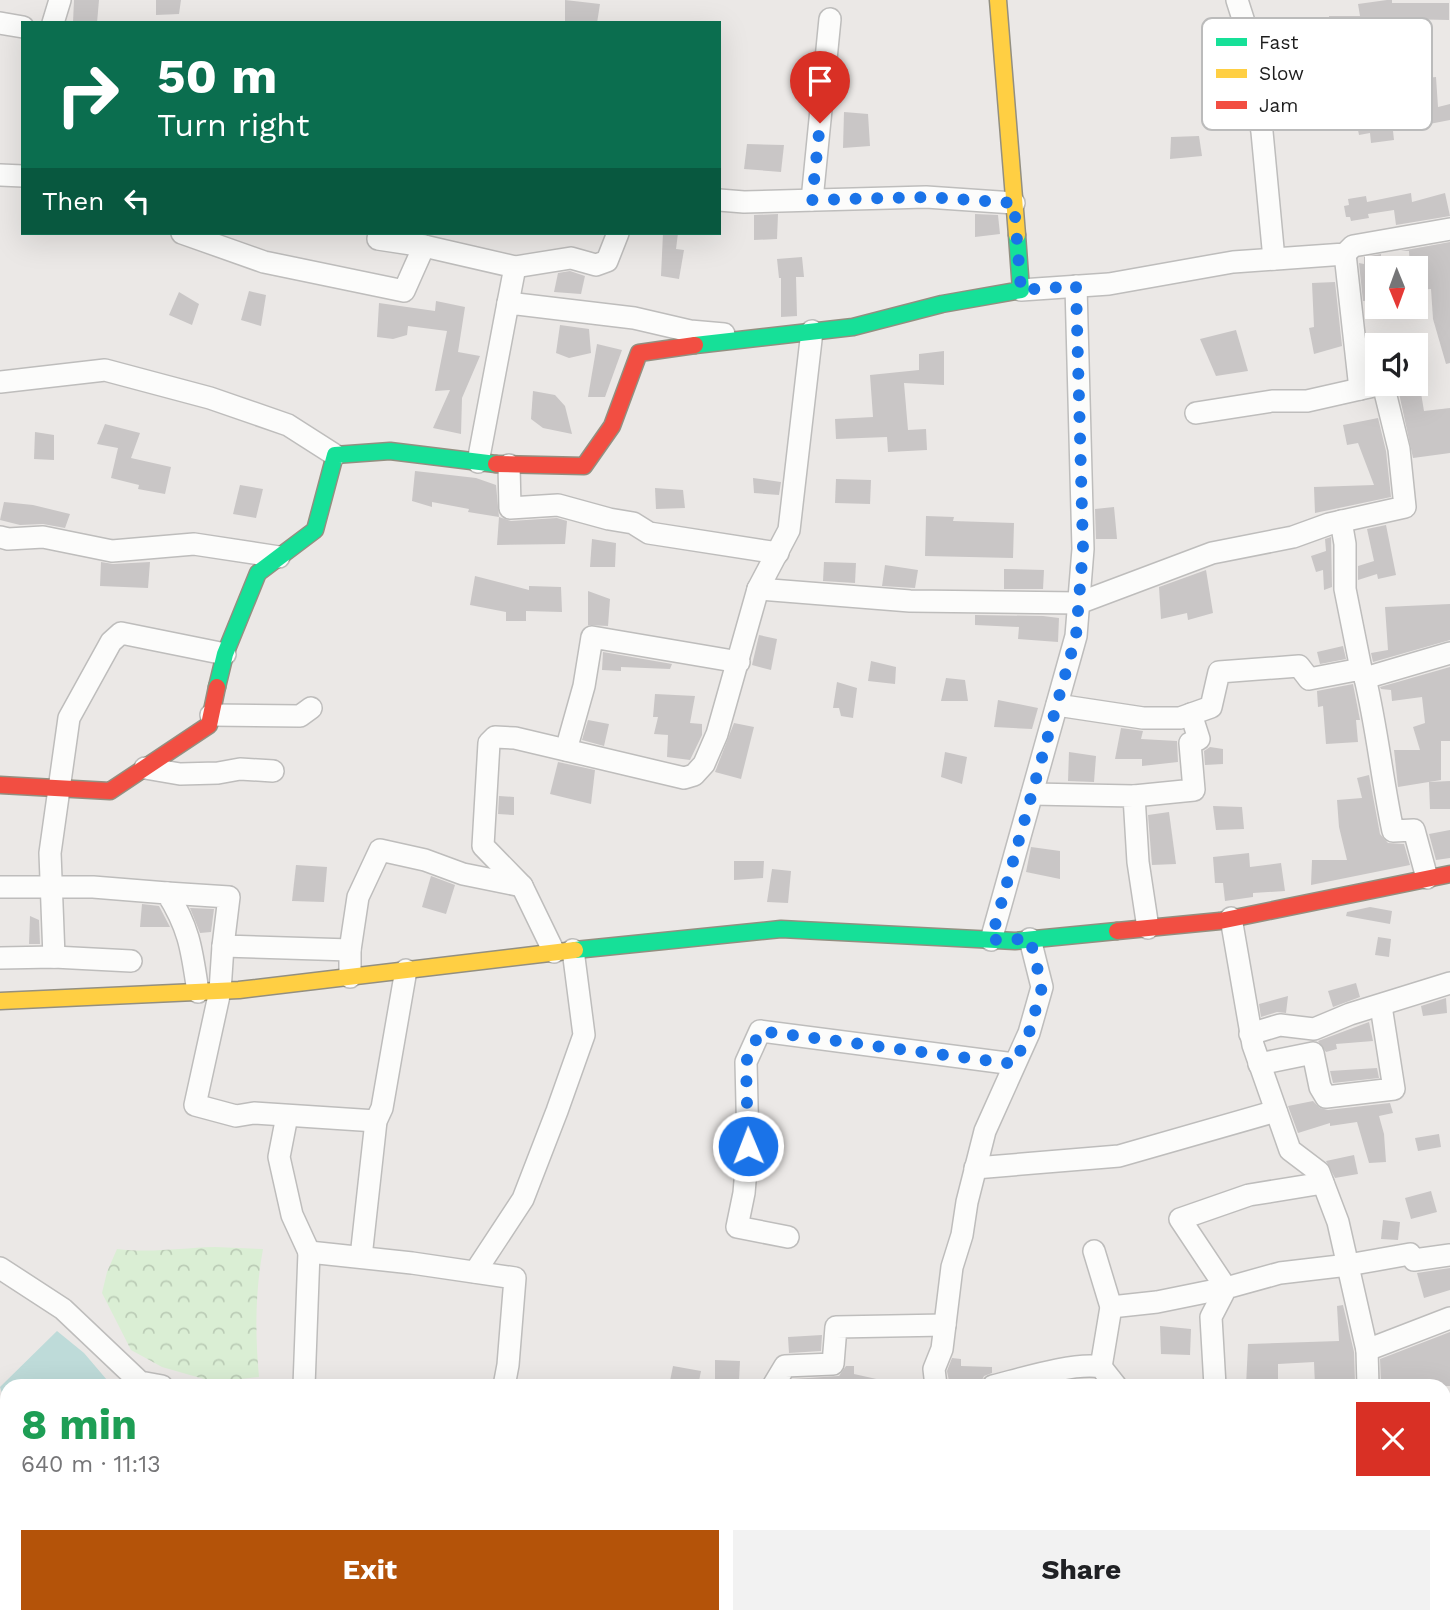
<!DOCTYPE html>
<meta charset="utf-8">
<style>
body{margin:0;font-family:"Work Sans",sans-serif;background:#f2f2f2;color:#202124;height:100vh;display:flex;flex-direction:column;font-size:26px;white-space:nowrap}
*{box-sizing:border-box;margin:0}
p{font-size:23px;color:#757577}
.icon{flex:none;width:38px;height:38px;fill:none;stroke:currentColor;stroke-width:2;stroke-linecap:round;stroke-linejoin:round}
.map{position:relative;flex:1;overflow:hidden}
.sheet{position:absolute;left:0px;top:1379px;width:1451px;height:245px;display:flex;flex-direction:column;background:#fff;border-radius:21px 21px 0 0;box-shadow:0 7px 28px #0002}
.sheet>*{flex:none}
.banner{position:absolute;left:21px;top:21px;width:700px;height:214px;border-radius:0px;box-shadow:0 7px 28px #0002;background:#0b6e4f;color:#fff;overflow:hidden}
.needle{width:46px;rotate:179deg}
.tools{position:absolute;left:1365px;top:256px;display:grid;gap:14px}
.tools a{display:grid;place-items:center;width:63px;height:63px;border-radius:0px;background:#fff;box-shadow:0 7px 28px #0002;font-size:35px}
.pin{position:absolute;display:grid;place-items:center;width:60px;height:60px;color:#fff;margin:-72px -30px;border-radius:50% 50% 50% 0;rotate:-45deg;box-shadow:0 0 7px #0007}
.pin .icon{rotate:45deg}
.me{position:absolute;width:77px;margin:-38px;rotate:359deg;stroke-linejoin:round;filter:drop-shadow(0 0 5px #0008)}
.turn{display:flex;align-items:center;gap:24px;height:147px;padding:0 21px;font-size:32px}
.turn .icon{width:91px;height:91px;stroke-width:2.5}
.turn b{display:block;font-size:49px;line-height:60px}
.then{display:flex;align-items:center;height:66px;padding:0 21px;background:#0003;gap:14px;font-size:26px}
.round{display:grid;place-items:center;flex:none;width:74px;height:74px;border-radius:0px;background:#f2f2f2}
.head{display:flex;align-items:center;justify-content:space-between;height:119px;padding:0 21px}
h1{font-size:42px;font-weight:700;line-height:52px;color:#1e9e55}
.primary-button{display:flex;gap:14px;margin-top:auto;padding:14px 21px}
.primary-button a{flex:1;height:80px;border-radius:0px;background:#b45309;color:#fff;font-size:28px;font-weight:700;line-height:80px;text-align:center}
.primary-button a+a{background:#f2f2f2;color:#202124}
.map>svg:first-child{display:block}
.park{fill:url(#park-crowns)}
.water{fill:#bedbd9}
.building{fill:#c9c6c6}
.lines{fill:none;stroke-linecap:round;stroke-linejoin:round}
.street-casing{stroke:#bebdbc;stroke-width:24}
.fast-casing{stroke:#938f80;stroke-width:19}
.slow-casing{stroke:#938f80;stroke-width:19}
.jam-casing{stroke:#938f80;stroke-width:19}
.street{stroke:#fcfcfb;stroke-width:21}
.fast{stroke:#16e098;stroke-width:16}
.slow{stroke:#ffcf43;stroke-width:16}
.jam{stroke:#f24e42;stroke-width:16}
.route{stroke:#1a73e8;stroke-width:12;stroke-dasharray:0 21.6}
.key{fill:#fff;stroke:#bbb;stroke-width:2}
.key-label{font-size:19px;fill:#1d1d1d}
</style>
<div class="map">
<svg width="1450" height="1624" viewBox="0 0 1450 1624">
<defs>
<pattern id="park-crowns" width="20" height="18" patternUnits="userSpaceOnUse" patternTransform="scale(1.75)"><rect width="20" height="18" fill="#daeed4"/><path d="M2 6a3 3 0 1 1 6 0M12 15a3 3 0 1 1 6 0" fill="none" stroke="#bbccb6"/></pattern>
</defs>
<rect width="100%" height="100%" fill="#ebe8e6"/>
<path class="park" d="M215 1247 263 1249C255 1293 255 1333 259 1377L233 1380 204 1379 162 1367 131 1350 102 1293 107 1272 117 1249C151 1253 181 1248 215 1247Z"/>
<polygon class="water" points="57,1331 84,1353 107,1380 119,1386 7,1386 7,1409 0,1387"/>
<g class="building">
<polygon points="74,0 99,0 97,23 73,23"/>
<polygon points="156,0 181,0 179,14 156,15"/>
<polygon points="565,0 600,4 597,23 565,23"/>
<polygon points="1387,0 1392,0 1392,3 1449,3 1449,20 1402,19 1404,48 1416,79 1436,77 1438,107 1450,104 1450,120 1393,131 1394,140 1371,143 1370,133 1359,135 1346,69 1367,64 1365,39 1362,40 1361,30 1329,30 1329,16 1360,16 1358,4"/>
<polygon points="844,112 868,114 870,146 843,148"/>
<polygon points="1199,136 1202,156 1170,159 1171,137"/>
<polygon points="747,144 784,145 781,172 744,169"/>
<polygon points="1411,193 1412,202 1445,193 1450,216 1396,225 1394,210 1368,214 1369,218 1351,221 1350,217 1346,217 1344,206 1349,205 1348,199 1366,196 1367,202"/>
<polygon points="778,214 777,239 754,240 754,215"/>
<polygon points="975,214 998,215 1000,234 975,237"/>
<polygon points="663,233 678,233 676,249 684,250 679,279 661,276"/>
<polygon points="1450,242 1450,363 1446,364 1433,319 1431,289 1416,290 1416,268 1410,268 1409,251 1401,251"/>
<polygon points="1381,254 1381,268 1377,268 1377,300 1363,301 1359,263 1364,264 1364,257"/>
<polygon points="802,257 804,277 796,277 797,316 781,317 781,278 779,278 777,259"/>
<polygon points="570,271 585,276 581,294 554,292 558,273"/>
<polygon points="1335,282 1342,346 1314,354 1309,328 1314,327 1312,283"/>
<polygon points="249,291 266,295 261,326 241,320"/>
<polygon points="179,292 199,304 192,325 169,315"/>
<polygon points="436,301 465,307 458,352 480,356 462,398 461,434 433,428 450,390 435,391 447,331 408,326 407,335 393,339 377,337 379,303 435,311"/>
<polygon points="560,325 589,329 591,353 569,358 556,353"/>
<polygon points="1236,330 1248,371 1216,376 1200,339"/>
<polygon points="597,344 622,350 605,397 588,397"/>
<polygon points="944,351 944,385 904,383 908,430 926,429 927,450 888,452 887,437 836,439 835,419 873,417 870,375 919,370 919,354"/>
<polygon points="1413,383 1417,394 1421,393 1424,411 1450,408 1450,453 1413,458 1397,384"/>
<polygon points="533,391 555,395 565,406 572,434 543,428 531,419"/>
<polygon points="1378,418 1386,451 1391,497 1315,513 1314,487 1374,485 1358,443 1347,445 1343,425"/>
<polygon points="105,424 140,433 131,458 171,467 165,494 138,489 139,485 111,478 118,448 97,444"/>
<polygon points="35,432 54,435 54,460 34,459"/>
<polygon points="415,471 476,478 496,485 499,517 468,512 469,509 432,502 432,507 412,501"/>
<polygon points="753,478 781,482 779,495 754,493"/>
<polygon points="836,479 871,480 870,504 835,503"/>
<polygon points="240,485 263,489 256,518 233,514"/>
<polygon points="655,488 683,490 685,508 656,509"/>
<polygon points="4,502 33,505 70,514 65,528 43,524 20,525 0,520"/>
<polygon points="1114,507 1117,539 1096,539 1095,509"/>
<polygon points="926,516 954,517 953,521 1014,523 1013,558 925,556"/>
<polygon points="499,517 511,521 557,518 567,521 565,544 497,545"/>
<polygon points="1386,525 1396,575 1378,579 1377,574 1358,580 1358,566 1374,561 1367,529"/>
<polygon points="1331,537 1332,587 1324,590 1323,570 1316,572 1311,556 1326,551 1325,539"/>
<polygon points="592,539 616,543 615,567 590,567"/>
<polygon points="101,562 113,564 150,562 148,588 100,586"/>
<polygon points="824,562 856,563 855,583 823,581"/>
<polygon points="885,565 918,570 915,588 882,586"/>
<polygon points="1004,569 1044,570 1043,589 1004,589"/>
<polygon points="1206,570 1213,613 1188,620 1187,613 1161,619 1159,587"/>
<polygon points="475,576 529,590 529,586 561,587 562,612 526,611 526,621 506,621 506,612 470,605"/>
<polygon points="588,591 610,599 608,626 588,625"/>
<polygon points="1450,604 1450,640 1373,662 1371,653 1388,650 1385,607"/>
<polygon points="975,615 1043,616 1059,618 1058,642 1018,639 1019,627 975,625"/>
<polygon points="759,635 777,639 771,670 752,665"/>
<polygon points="1343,646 1346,659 1320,664 1317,652"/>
<polygon points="603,652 672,664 670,669 621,667 621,671 602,670"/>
<polygon points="871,661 896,667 895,684 868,681"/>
<polygon points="1450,667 1450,741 1441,741 1441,780 1398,787 1394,750 1420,750 1413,727 1425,723 1422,697 1392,701 1391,690 1381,689 1380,687"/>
<polygon points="946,678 965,680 968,701 941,701"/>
<polygon points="837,682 857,688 853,718 841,716 839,708 833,708"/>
<polygon points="1353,684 1360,720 1356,720 1358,742 1326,744 1323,706 1318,707 1317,691"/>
<polygon points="655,694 695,696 690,723 702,724 702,735 690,760 667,757 668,735 654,734 658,717 653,717"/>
<polygon points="998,700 1038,708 1032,729 994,727"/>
<polygon points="588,720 609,724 604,746 582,740"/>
<polygon points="734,723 754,727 741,779 715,772"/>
<polygon points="1121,728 1143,731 1141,739 1177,741 1178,762 1142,766 1142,759 1115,759"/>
<polygon points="1210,747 1223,749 1223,764 1205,765 1204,751"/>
<polygon points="945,752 967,757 962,784 941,777"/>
<polygon points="1069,752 1096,756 1094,782 1068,781"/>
<polygon points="558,762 595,770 591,804 550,794"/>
<polygon points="1369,775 1380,834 1388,843 1404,844 1410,865 1311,885 1312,860 1347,860 1339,827 1337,800 1362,798 1357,778"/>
<polygon points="1450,781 1450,809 1430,809 1429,782"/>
<polygon points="499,796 514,797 514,815 498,814"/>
<polygon points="1213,806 1242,807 1244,829 1216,830"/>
<polygon points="1169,812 1176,864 1152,865 1148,815"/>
<polygon points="1450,830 1450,858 1436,860 1429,834"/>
<polygon points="1031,847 1060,851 1060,879 1026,872"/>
<polygon points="1249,853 1250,867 1281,863 1285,891 1253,893 1253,897 1225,901 1223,883 1215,883 1213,857"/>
<polygon points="734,861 764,861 763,878 734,880"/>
<polygon points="296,865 327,867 324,902 292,901"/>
<polygon points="772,869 791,871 788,903 767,902"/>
<polygon points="431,876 455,885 446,914 422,907"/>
<polygon points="142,904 159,906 170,927 140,927"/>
<polygon points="1370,907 1392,911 1390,924 1346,916 1347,912"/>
<polygon points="190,908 214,909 211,932 200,933"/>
<polygon points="30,916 39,920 40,944 29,944"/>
<polygon points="1378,937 1391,939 1389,957 1375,955"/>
<polygon points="1356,983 1360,997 1333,1007 1328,991"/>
<polygon points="1288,996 1286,1013 1277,1012 1261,1017 1259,1004"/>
<polygon points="1446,998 1447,1013 1423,1016 1421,1006"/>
<polygon points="1369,1022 1373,1041 1336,1044 1337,1049 1326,1052 1318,1041"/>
<polygon points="1377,1068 1379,1078 1333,1083 1330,1071"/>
<polygon points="1313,1101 1320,1108 1328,1110 1390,1103 1393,1113 1379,1116 1384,1134 1386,1162 1369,1163 1357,1122 1330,1126 1330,1123 1298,1133 1288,1106"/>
<polygon points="1439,1134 1441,1147 1418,1151 1415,1138"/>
<polygon points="1354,1155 1358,1174 1335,1178 1326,1161"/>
<polygon points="1431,1191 1437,1212 1411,1219 1405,1198"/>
<polygon points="1383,1220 1400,1222 1398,1240 1381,1239"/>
<polygon points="1450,1268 1450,1290 1424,1298 1417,1273"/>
<polygon points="1343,1305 1354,1352 1355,1382 1315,1386 1314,1362 1278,1364 1278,1386 1246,1386 1248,1344 1339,1341 1337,1306"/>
<polygon points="1160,1326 1191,1329 1190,1355 1161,1354"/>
<polygon points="1450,1332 1450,1386 1431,1386 1431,1381 1381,1382 1380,1359"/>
<polygon points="822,1335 821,1351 789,1353 788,1337"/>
<polygon points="952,1358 961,1359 961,1366 992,1367 992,1373 984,1376 981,1382 949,1381 947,1371"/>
<polygon points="715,1360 740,1361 739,1381 715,1381"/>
<polygon points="673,1366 701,1371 698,1386 669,1386"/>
<polygon points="846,1366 854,1366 854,1374 881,1380 881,1386 839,1386 839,1383 791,1385 793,1379 839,1376"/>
</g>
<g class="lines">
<defs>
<g id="street">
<polyline points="1237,0 1244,22 1262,132 1274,259"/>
<polyline points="0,23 23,27"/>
<polyline points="53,23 60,0"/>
<polyline points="0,175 23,176"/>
<polyline points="719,200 744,202 926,197 1014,203"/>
<polyline points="812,200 830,19"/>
<polyline points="182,233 264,262 404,291 424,246 515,267 508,303"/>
<polyline points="379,233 378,239 424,246"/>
<polyline points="515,267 571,258 596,265 607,261 618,233"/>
<polyline points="1021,290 1109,284 1233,262 1345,254 1353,246 1450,229"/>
<polyline points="0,382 105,370 210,398 288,425 335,455"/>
<polyline points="1196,413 1272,401 1307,401 1360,389"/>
<polyline points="478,462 508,303 634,318 690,331 724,334"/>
<polyline points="509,465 510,508 558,505 609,519 633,523 649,533 778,553"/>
<polyline points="1341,521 1345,544 1345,589 1361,669"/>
<polyline points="0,537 8,539 43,537 112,551 194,544 279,557"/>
<polyline points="758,589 910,601 1079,603 1212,553 1293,537 1329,524 1405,507 1399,449 1383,384 1360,389 1345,254"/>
<path d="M1365 678C1377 728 1382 780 1393 831L1414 830 1427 878"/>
<polyline points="1057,705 1143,718 1180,718 1211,707 1219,672 1299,666 1309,679 1361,669 1365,678 1450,653"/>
<polyline points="211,715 300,716 311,708"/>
<polyline points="566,750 584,686 592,637 739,662"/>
<polyline points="145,768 180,774 218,773 240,769 273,771"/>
<polyline points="1032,794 1134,796 1138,862 1148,928"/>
<polyline points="1134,796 1194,790 1190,743 1199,739 1191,714"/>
<path d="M0 887H93L167 893C190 929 192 952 198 992"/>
<polyline points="167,893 229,897 223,946 350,950"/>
<polyline points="1231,918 1253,1045 1290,1150 1319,1172 1338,1222 1367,1350 1450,1318"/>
<polyline points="991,940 1076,636 1083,549 1076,286"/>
<polyline points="223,946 220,991 195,1105 236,1116 254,1113 376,1121"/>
<polyline points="554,952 522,886 483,846 489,743 495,737 515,738 684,778 694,775 704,764 717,734 758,589 789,530 812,331"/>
<polyline points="54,957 50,853 69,718 111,642 121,633 225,654"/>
<polyline points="0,958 54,957 131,961"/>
<polyline points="350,977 350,950 358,897 380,850 425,860 463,874 522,886"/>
<polyline points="1250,1034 1280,1025 1314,1029 1350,1014 1450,983"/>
<polyline points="1259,1064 1313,1053 1320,1087 1326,1097 1394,1089 1381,1006"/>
<polyline points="287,1116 279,1157 292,1215 309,1252"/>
<polyline points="975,1168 1119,1156 1276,1111"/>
<polyline points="788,1237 737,1227 744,1193 748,1146 746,1062 760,1031 1014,1064"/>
<polyline points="1094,1251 1111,1307 1101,1367"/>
<polyline points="361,1257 376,1121 382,1108 406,970"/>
<polyline points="0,1268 63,1309 140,1382 162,1386"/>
<polyline points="475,1272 523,1199 557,1111 584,1035 573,950"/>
<polyline points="1111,1307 1157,1302 1226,1288 1180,1219 1249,1195 1323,1183"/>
<polyline points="1367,1350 1368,1386"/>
<polyline points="304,1386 309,1252 412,1263 515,1278 508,1365 504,1386"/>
<polyline points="773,1386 785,1366 833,1364 836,1327 945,1325"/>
<polyline points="936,1386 934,1369 942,1349 952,1267 962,1235 967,1202 985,1131 1029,1033 1042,987 1030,939"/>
<path d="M993 1386C1021 1379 1074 1362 1101 1367L1116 1386"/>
<polyline points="1215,1386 1211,1317 1226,1288 1280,1273 1348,1265 1410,1254 1414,1260 1450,1255"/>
<polyline points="1444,1459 1450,1457"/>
<polyline points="0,1541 7,1549"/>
<polyline points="1444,1595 1450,1617"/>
<polyline points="64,1617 69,1624"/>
<polyline points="775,1617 790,1624"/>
<polyline points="974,1617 975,1624"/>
<polyline points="1204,1617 1205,1624"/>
<polyline points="245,1624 247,1617"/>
<polyline points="430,1624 432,1617"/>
<polyline points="1301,1624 1302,1617"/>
</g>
<g id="fast">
<polyline points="695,345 853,327 942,304 1021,290 1017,235"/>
<polyline points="217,687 225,654 258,573 315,530 335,455 390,451 496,464"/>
<polyline points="575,950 781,929 1015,941 1117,931"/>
</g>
<g id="slow">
<polyline points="998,0 1017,235"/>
<polyline points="0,1001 239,990 575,950"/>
</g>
<g id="jam">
<polyline points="496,464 584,466 612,426 639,353 695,345"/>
<polyline points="0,785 110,791 209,725 217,687"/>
<polyline points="1117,931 1220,921 1450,874"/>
</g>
</defs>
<use href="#street" class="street-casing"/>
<use href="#fast" class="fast-casing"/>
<use href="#slow" class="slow-casing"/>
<use href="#jam" class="jam-casing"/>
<use href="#street" class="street"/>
<use href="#fast" class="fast"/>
<use href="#slow" class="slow"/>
<use href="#jam" class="jam"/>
</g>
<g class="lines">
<polyline class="route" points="748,1146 746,1062 760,1031 1014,1064 1029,1033 1042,987 1030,939 991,940 1076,636 1083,549 1076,286 1021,290 1014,203 926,197 812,200 820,123"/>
</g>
<rect x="1202" y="18" width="230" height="112" rx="10" class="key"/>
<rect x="1216" y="38" width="31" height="8" fill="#16e098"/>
<rect x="1216" y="69" width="31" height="9" fill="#ffcf43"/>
<rect x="1216" y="101" width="31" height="8" fill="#f24e42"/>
<g class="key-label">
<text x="1259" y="49">Fast</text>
<text x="1259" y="80">Slow</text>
<text x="1259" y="112">Jam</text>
</g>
</svg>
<div class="tools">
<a><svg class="needle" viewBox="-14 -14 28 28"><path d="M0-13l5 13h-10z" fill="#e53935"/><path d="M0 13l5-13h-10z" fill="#757577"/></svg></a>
<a><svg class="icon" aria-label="sound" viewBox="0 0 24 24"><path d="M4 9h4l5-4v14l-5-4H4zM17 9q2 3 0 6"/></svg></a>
</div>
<div class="pin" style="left:820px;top:123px;background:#d93025"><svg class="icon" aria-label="arrive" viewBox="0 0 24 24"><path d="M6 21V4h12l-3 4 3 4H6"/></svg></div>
<svg class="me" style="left:748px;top:1146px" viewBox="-20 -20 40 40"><circle r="17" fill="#1a73e8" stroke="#fff" stroke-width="3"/><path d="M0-11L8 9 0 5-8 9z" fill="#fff"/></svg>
<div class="banner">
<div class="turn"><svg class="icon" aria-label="right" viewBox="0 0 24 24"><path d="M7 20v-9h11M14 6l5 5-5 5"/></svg><div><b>50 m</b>Turn right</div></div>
<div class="then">Then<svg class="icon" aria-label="left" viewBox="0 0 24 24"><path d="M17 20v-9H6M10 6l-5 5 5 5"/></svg></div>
</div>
<section class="sheet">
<div class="head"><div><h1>8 min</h1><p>640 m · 11:13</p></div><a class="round" style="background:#d93025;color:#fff"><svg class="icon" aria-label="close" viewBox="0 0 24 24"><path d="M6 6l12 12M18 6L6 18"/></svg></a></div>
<div class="primary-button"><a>Exit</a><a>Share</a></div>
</section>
</div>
